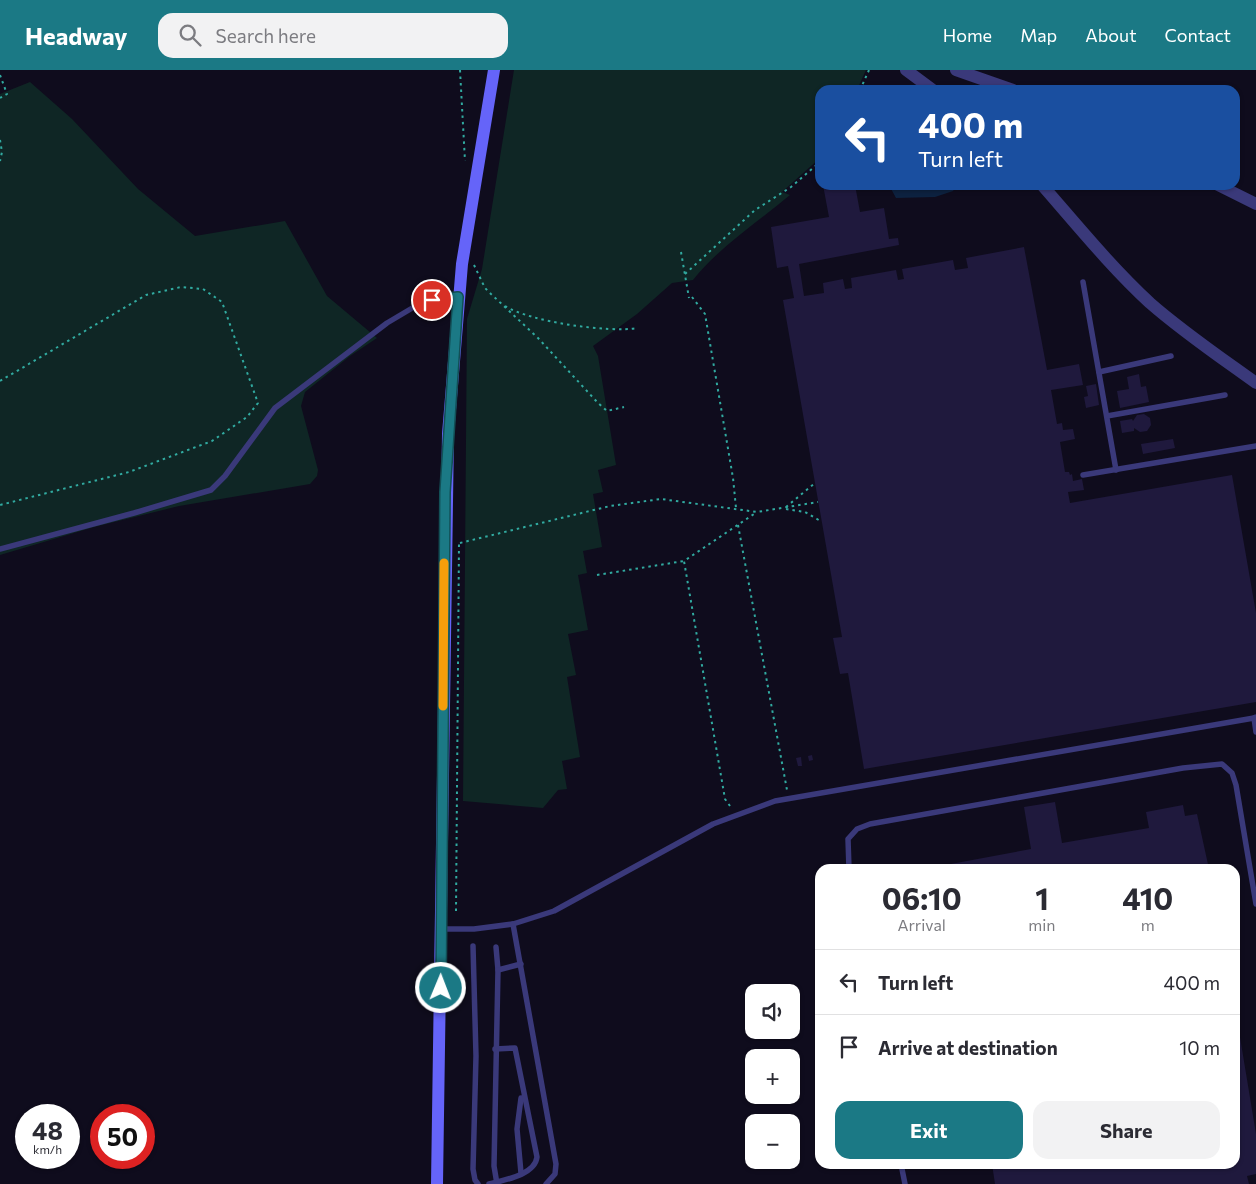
<!DOCTYPE html>
<meta charset="utf-8">
<style>
body{margin:0;font-family:Commissioner,sans-serif;background:#f2f2f3;color:#2b2b33;height:100vh;display:flex;flex-direction:column;font-size:19px;white-space:nowrap}
*{box-sizing:border-box;margin:0}
p{font-size:16px;color:#7c7c81}
.icon{flex:none;width:28px;height:28px;fill:none;stroke:currentColor;stroke-width:2;stroke-linecap:round;stroke-linejoin:round}
.map{position:relative;flex:1;overflow:hidden}
.drawer{position:absolute;left:815px;top:794px;width:425px;height:305px;display:flex;flex-direction:column;background:#fff;border-radius:15px;box-shadow:0 1px 4px #0004}
.drawer>*{flex:none}
.banner{position:absolute;left:815px;top:15px;width:425px;height:105px;border-radius:15px;box-shadow:0 1px 4px #0004;background:#1a4fa0;color:#fff;overflow:hidden}
.buttons{position:absolute;left:745px;top:914px;display:grid;gap:10px}
.buttons a{display:grid;place-items:center;width:55px;height:55px;border-radius:10px;background:#fff;box-shadow:0 1px 4px #0004;font-size:25px}
.speed{position:absolute;left:15px;top:1034px;display:flex;gap:10px;font-size:25px;font-weight:700;text-align:center}
.speed>*{display:grid;place-content:center;width:65px;height:65px;border-radius:50%;background:#fff;box-shadow:0 1px 4px #0004;line-height:1}
.speed small{font-size:12px;font-weight:400}
.speed .limit{border:8px solid #d22;background:#fff;color:#111}
.pin{position:absolute;display:grid;place-items:center;width:42px;height:42px;color:#fff;margin:-21px;border:2px solid #fff;border-radius:50%;box-shadow:0 1px 5px #0007}
.me{position:absolute;width:55px;margin:-28px;rotate:1deg;stroke-linejoin:round;filter:drop-shadow(0 0 4px #0008)}
.turn{display:flex;align-items:center;gap:18px;height:105px;padding:0 20px;font-size:22px}
.turn .icon{width:65px;height:65px;stroke-width:2.5}
.turn b{display:block;font-size:35px;line-height:42px}
.eta{display:flex;justify-content:space-evenly;align-items:center;height:85px;text-align:center}
.eta b{font-size:30px;font-weight:700;line-height:35px}
.cta{display:flex;gap:10px;margin-top:auto;padding:10px 20px}
.cta a{flex:1;height:58px;border-radius:15px;background:#1b7985;color:#fff;font-size:20px;font-weight:700;line-height:58px;text-align:center}
.cta a+a{background:#f2f2f3;color:#2b2b33}
ul{padding:0;list-style:none}
li{display:flex;align-items:center;gap:15px;height:65px;padding:0 20px;border-top:1px solid #e1e1e2}
li div{flex:1}
li b{display:block;font-size:19px}
li em{font-style:normal}
header{display:flex;align-items:center;gap:30px;box-sizing:border-box;height:70px;padding:0 25px;background:#1b7985;color:#fff}
header strong{font-size:24px}
nav{display:flex;gap:28px;margin-inline-start:auto;font-size:18px}
.search{width:350px;height:45px;background:#f2f2f3;display:flex;align-items:center;gap:12px;box-sizing:border-box;padding:0 18px;border-radius:15px;color:#7c7c81;font-size:19px}
.map>svg:first-child{display:block}
.green{fill:#0f2625}
.water{fill:#0d2240}
.building{fill:#1f193d}
.lines{fill:none;stroke-linecap:round;stroke-linejoin:round}
.path{stroke:#31aaa0;stroke-width:2;stroke-dasharray:2.5 4;stroke-linecap:butt}
.service{stroke:#3a397a;stroke-width:5.5}
.tertiary{stroke:#3a397a;stroke-width:12}
.secondary{stroke:#6564f9;stroke-width:12}
.route-casing{stroke:#124f56;stroke-width:12}
.route{stroke:#1b7985;stroke-width:9}
.slow{stroke:#f59e0b;stroke-width:9}
</style>
<header>
<strong>Headway</strong>
<div class="search"><svg class="icon" aria-label="search" viewBox="0 0 24 24"><circle cx="10" cy="10" r="6"/><path d="M15 15l6 6"/></svg>Search here</div>
<nav><a>Home</a><a>Map</a><a>About</a><a>Contact</a></nav>
</header>
<div class="map">
<svg width="1256" height="1114" viewBox="0 0 1256 1114">
<rect width="100%" height="100%" fill="#0f0c1d"/>
<g class="green">
<path d="M514 0H866L857 20H820V88L782 122 790 125C758 152 718 178 693 210L672 213 637 244 593 276 598 286 616 395 598 400 603 422 593 424 602 477 583 481 587 503 578 505 588 560 568 564 576 605 567 607 580 687 562 691 567 719 558 720 543 738 463 731 467 249 482 199Z"/>
<polygon points="30,12 72,49 138,119 195,166 285,151 327,226 377,268 350,286 305,322 301,336 318,400 317,406 310,414 179,436 94,457 0,485 0,24"/>
</g>
<polygon class="water" points="889,115 957,115 953,121 935,127 896,128"/>
<g class="building">
<polygon points="823,115 855,115 860,142 884,138 889,169 898,168 899,175 799,194 804,226 824,223 823,213 843,209 845,219 852,218 851,208 896,200 898,210 904,209 902,199 953,190 955,200 968,198 966,188 1024,177 1047,300 1079,294 1083,315 1051,320 1057,354 1062,353 1063,360 1073,359 1075,369 1060,372 1065,402 1069,402 1070,405 1072,404 1073,411 1082,409 1084,420 1068,422 1070,433 1232,405 1256,543 1256,632 864,699 848,603 840,604 833,568 842,567 783,230 794,228 788,196 777,198 771,157 829,147"/>
<polygon points="1139,304 1141,317 1146,316 1149,332 1120,338 1117,321 1129,319 1127,307"/>
<polygon points="1096,314 1099,335 1086,338 1084,327 1088,326 1086,316"/>
<polygon points="1144,344 1150,348 1151,355 1147,361 1140,362 1134,358 1134,361 1122,363 1120,351 1132,349 1133,351 1137,345"/>
<polygon points="1173,369 1175,378 1143,384 1141,374"/>
<polygon points="812,685 813,690 809,691 808,686"/>
<polygon points="801,687 802,696 798,696 796,688"/>
<polygon points="1055,732 1062,773 1149,758 1146,742 1183,735 1185,746 1197,744 1209,799 924,799 1031,779 1024,737"/>
<polygon points="1237,949 1256,1064 1256,1104 1247,1106 1249,1114 995,1114 992,1094 1235,1094 1235,950"/>
</g>
<g class="lines">
<g class="path">
<polyline points="460,0 465,91"/>
<polyline points="0,5 7,24 0,28"/>
<polyline points="860,20 869,0"/>
<polyline points="0,70 2,82 0,91"/>
<polyline points="681,182 689,228"/>
<polyline points="474,195 485,218 491,224 538,268 598,333 607,341 624,337"/>
<polyline points="685,204 755,140 791,117 820,92"/>
<polyline points="692,227 705,244 733,408 736,438"/>
<path d="M505 236C531 252 608 263 638 258"/>
<polyline points="0,311 146,225 181,217 203,219 222,232 258,333 247,347 212,371 129,402 0,435"/>
<polyline points="786,437 815,413"/>
<polyline points="786,439 805,442 822,452"/>
<polyline points="738,455 787,720"/>
<polyline points="460,473 610,436 661,429 757,442 818,432"/>
<polyline points="597,505 684,491"/>
<polyline points="730,736 725,729 684,491 757,442"/>
<polyline points="456,841 459,472"/>
</g>
<g class="service">
<polyline points="1083,212 1116,400"/>
<polyline points="1099,302 1171,286"/>
<polyline points="1107,346 1225,325"/>
<polyline points="1083,405 1256,376"/>
<polyline points="0,479 134,443 211,420 225,406 275,338 387,253 419,234 458,227"/>
<polyline points="1256,647 1254,648 1256,662"/>
<polyline points="849,799 848,769 857,759 870,754 1183,698 1222,694 1232,703 1236,715 1256,834"/>
<polyline points="513,854 556,1094 555,1104 546,1114"/>
<polyline points="442,859 474,859 513,854 554,841 713,754 775,731 1254,648"/>
<polyline points="473,876 476,986 473,1099 475,1110 478,1114"/>
<polyline points="496,877 498,900 521,894"/>
<polyline points="901,1094 905,1114"/>
<polyline points="521,1103 517,1059 521,1028"/>
<path d="M489 1114C504 1110 535 1105 537 1087L515 978 495 979"/>
<polyline points="497,1114 494,1096 498,900"/>
</g>
<g class="tertiary">
<polyline points="906,0 933,20"/>
<polyline points="956,0 1013,20"/>
<path d="M1042 115C1077 155 1111 197 1150 233 1183 262 1220 287 1256 313"/>
<polyline points="1218,115 1256,134"/>
</g>
<polyline class="secondary" points="437,1114 448,364 462,194 494,0"/>
</g>
<g class="lines">
<defs>
<polyline id="route" points="432,230 458,227 445,422 441,918"/>
</defs>
<use href="#route" class="route-casing"/>
<use href="#route" class="route"/>
<polyline class="slow" points="443,636 444,493"/>
</g>
</svg>
<div class="buttons">
<a><svg class="icon" aria-label="sound" viewBox="0 0 24 24"><path d="M4 9h4l5-4v14l-5-4H4zM17 9q2 3 0 6"/></svg></a>
<a>+</a>
<a>−</a>
</div>
<div class="speed"><div>48<small>km/h</small></div><div class="limit">50</div></div>
<div class="pin" style="left:432px;top:230px;background:#d93025"><svg class="icon" aria-label="arrive" viewBox="0 0 24 24"><path d="M6 21V4h12l-3 4 3 4H6"/></svg></div>
<svg class="me" style="left:441px;top:918px" viewBox="-20 -20 40 40"><circle r="17" fill="#1b7985" stroke="#fff" stroke-width="3"/><path d="M0-11L8 9 0 5-8 9z" fill="#fff"/></svg>
<div class="banner">
<div class="turn"><svg class="icon" aria-label="left" viewBox="0 0 24 24"><path d="M17 20v-9H6M10 6l-5 5 5 5"/></svg><div><b>400 m</b>Turn left</div></div>
</div>
<section class="drawer">
<div class="eta">
<div><b>06:10</b><p>Arrival</p></div>
<div><b>1</b><p>min</p></div>
<div><b>410</b><p>m</p></div>
</div>
<ul>
<li><svg class="icon" aria-label="left" viewBox="0 0 24 24"><path d="M17 20v-9H6M10 6l-5 5 5 5"/></svg><div><b>Turn left</b></div><em>400 m</em></li>
<li><svg class="icon" aria-label="arrive" viewBox="0 0 24 24"><path d="M6 21V4h12l-3 4 3 4H6"/></svg><div><b>Arrive at destination</b></div><em>10 m</em></li>
</ul>
<div class="cta"><a>Exit</a><a>Share</a></div>
</section>
</div>
